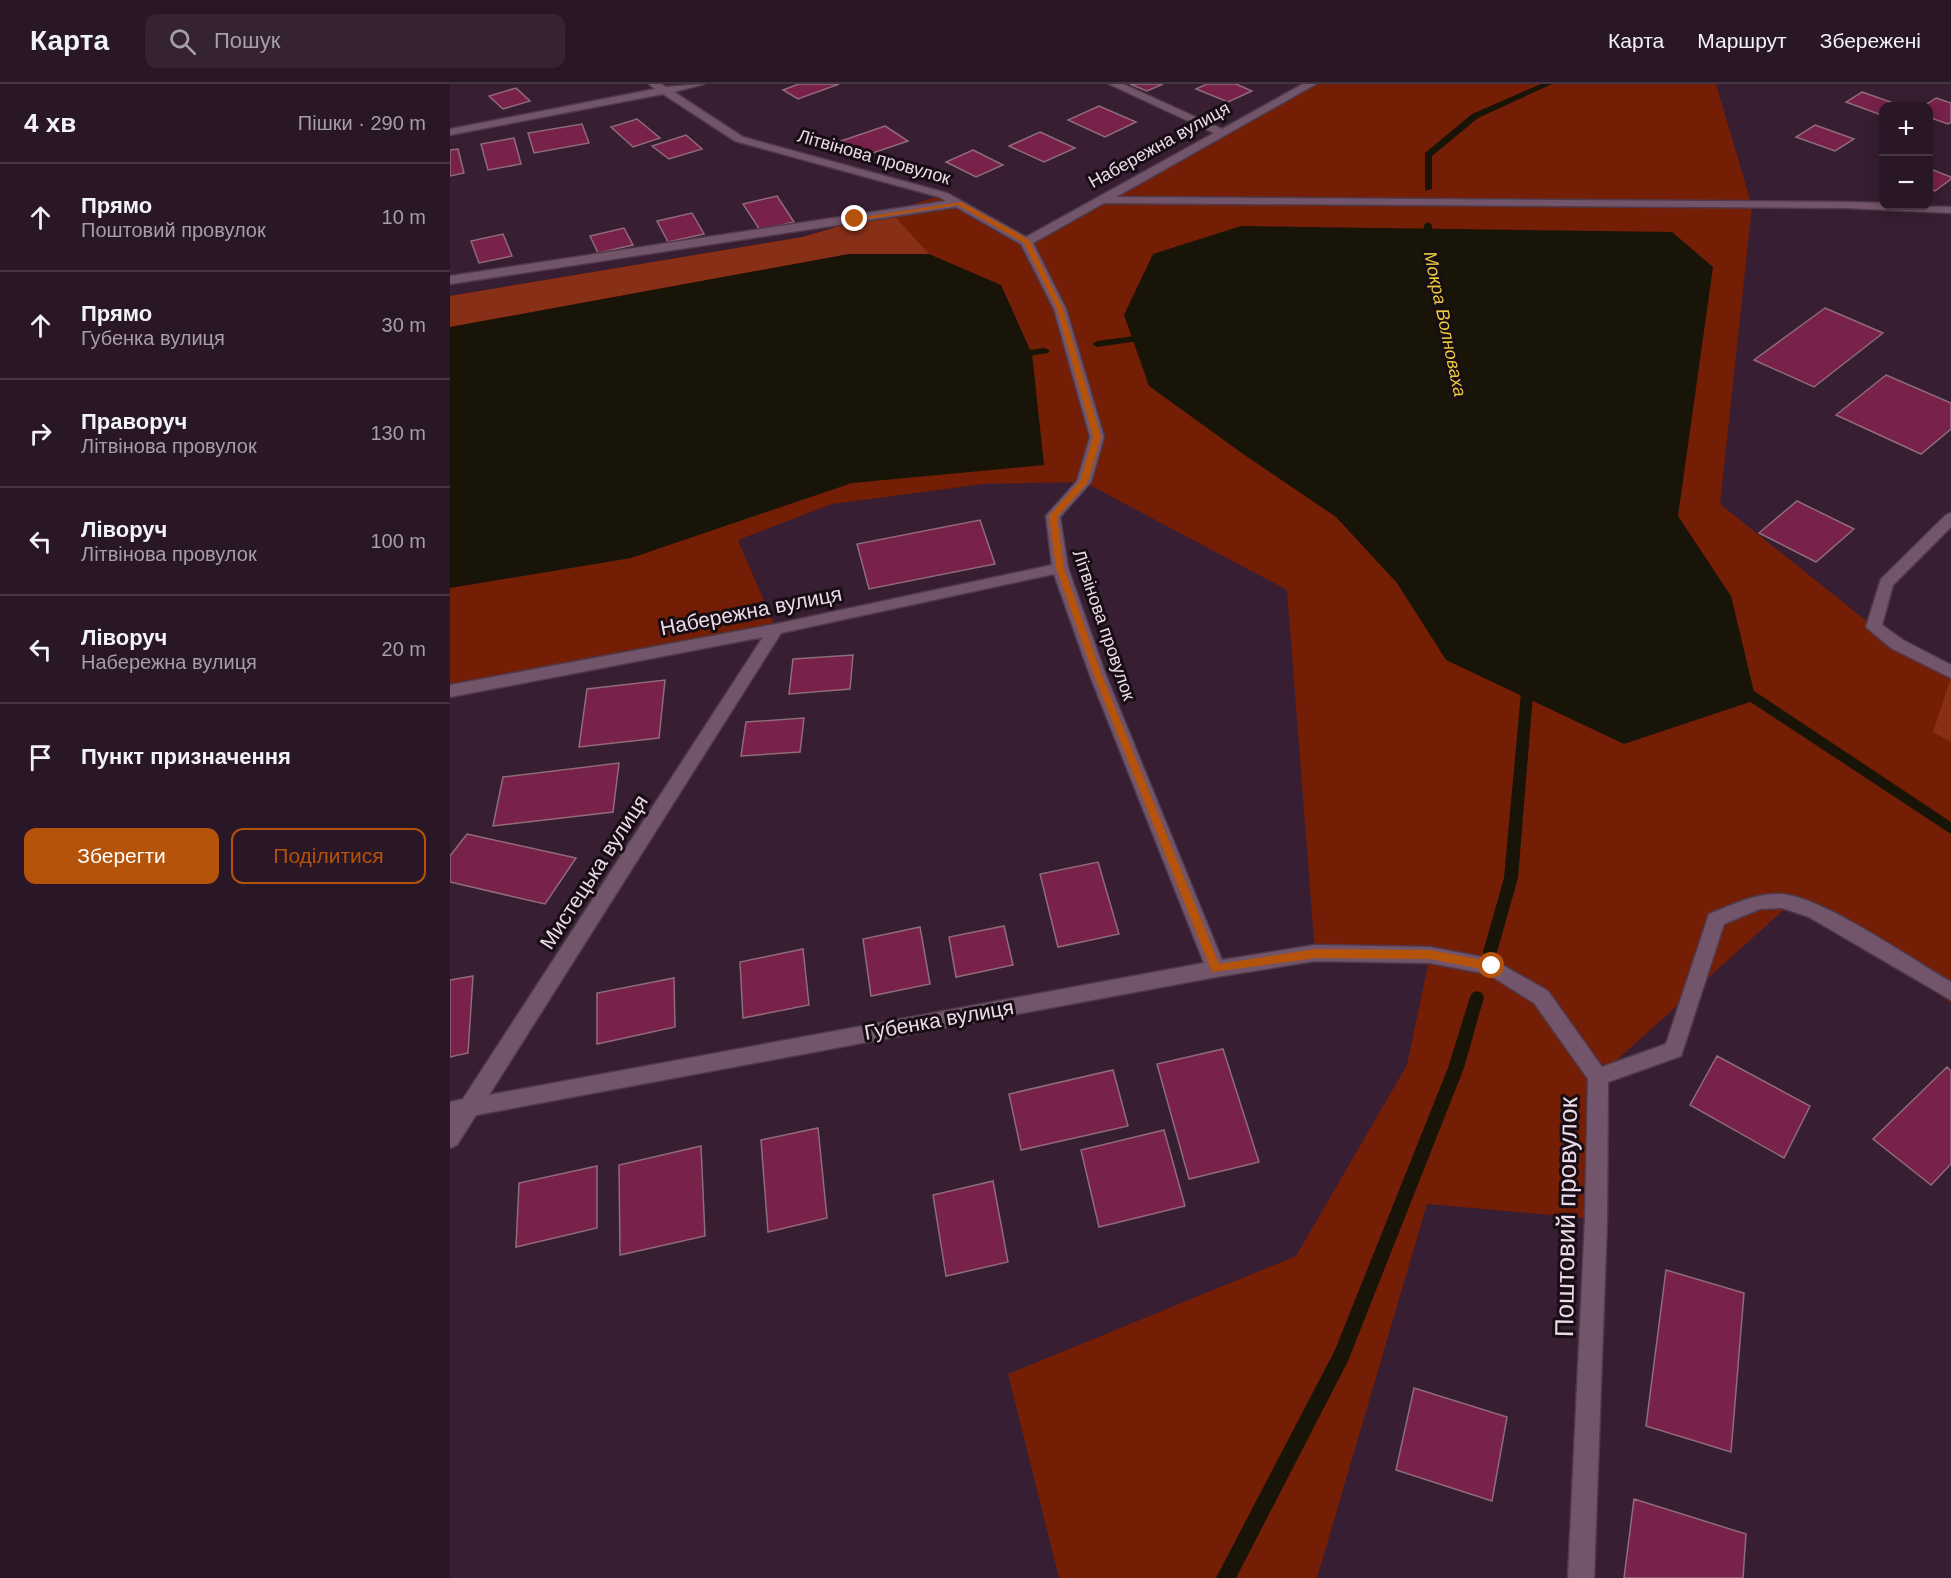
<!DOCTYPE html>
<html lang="uk">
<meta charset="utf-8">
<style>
:root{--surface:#291626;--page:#352332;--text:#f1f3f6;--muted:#a59fa7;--line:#453543;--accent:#b45309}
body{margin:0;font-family:Helvetica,sans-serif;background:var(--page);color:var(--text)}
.controls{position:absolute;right:18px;top:18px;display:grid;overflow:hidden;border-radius:12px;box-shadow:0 3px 15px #0003}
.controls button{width:54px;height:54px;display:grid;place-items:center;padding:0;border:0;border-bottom:2px solid var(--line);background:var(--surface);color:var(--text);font:30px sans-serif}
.stop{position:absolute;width:18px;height:18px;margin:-14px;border:4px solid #b45309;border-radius:50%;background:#fff}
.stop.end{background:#b45309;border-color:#fff;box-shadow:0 2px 6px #0008}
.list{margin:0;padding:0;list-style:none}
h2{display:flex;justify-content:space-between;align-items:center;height:78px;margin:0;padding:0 24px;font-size:26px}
h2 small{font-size:20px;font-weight:400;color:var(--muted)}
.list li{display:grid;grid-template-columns:39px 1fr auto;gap:18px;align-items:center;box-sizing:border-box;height:108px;padding:0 24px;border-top:2px solid var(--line)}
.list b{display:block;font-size:22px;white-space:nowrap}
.list p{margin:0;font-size:20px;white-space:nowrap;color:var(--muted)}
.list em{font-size:20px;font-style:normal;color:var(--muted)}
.actions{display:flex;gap:12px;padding:18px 24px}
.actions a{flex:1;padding:14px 0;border:2px solid var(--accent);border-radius:12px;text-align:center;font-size:21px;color:var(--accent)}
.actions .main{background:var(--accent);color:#fff}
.icon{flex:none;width:33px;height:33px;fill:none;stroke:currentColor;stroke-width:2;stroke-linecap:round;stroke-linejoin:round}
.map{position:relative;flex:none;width:1501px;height:1494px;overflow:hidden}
header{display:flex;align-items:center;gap:36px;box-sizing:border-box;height:84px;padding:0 30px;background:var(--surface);border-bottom:2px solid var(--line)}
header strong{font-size:28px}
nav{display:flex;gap:33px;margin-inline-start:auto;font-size:21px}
.search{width:420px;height:54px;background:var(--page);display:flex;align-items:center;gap:15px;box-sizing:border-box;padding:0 21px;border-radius:12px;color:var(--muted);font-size:22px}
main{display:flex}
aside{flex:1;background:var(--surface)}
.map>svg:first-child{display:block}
</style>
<header>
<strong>Карта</strong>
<div class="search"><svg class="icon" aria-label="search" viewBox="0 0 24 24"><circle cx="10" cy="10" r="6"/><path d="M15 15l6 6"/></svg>Пошук</div>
<nav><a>Карта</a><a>Маршрут</a><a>Збережені</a></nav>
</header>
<main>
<aside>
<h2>4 хв<small>Пішки · 290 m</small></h2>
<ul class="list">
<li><svg class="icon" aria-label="ahead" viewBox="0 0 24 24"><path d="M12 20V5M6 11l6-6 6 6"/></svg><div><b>Прямо</b><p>Поштовий провулок</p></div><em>10 m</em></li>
<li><svg class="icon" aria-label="ahead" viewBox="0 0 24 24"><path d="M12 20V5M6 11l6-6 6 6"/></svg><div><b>Прямо</b><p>Губенка вулиця</p></div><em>30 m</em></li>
<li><svg class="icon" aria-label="right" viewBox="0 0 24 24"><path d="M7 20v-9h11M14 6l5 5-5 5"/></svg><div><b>Праворуч</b><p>Літвінова провулок</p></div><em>130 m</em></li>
<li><svg class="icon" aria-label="left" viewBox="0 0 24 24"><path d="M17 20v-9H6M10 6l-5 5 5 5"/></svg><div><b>Ліворуч</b><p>Літвінова провулок</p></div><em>100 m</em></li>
<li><svg class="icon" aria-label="left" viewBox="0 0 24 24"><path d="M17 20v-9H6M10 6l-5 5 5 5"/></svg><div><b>Ліворуч</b><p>Набережна вулиця</p></div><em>20 m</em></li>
<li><svg class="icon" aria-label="arrive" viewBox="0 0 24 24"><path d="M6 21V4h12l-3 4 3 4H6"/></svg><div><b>Пункт призначення</b></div></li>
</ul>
<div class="actions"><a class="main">Зберегти</a><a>Поділитися</a></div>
</aside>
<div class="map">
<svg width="1501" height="1494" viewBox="0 0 1501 1494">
<rect width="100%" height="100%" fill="#371e32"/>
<path fill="#741e06" d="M861,0h405l36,122 -32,298 154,123 77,41v335l-153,-106 -200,180 -2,142 -169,-15 -110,374h-258l-51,-204 288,-118 111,-191 23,-110 -115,-2 -28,-363 -203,-108 -101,2 -151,20 -94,36 38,89 -326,62v-395l353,-59 140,-42 83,46z"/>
<path fill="#882f18" d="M440,127l39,43h-80l-399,73v-31l353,-59z
M1501,594v64l-18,-10z"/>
<path fill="#181407" d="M791,142l431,6 41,35 -35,249 53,80 25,104 -132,44 -178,-84 -49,-77 -61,-66 -90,-61 -97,-70 -25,-71 29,-61z
M399,170h80l72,31 31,69 12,111 -192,18 -221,75 -181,30v-261z"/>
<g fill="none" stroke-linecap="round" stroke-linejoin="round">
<path fill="#181407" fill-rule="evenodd" d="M1091,0h11l-74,34 -46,38v33l-7,2v-38l47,-39z
M978,138l4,3 1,22 -5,3 -5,-3 1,-22z
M699,250l3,1v4l-55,8 -5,-3 5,-3z
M595,264l5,3 -2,2 -33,5 -5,-3 5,-3z
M1078,594l6,4 -16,196 -21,74 -2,4 -5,2 -5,-2 -2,-4 21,-74 18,-196z
M1292,599l209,139v12l-199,-131 -16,-16z
M1027,907l5,2 2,4 -20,71 -116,293 -112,217h-20l119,-228 113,-282 22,-71 2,-4z"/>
</g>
<path fill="#78214b" stroke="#906b78" stroke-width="1.5" d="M349,0h40l-41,15 -15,-9z
M680,0h33l-16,7z
M757,0h29l16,7 -24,11 -32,-13z
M66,4l14,13 -27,8 -14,-13z
M1412,8l40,14h-18v10l-38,-14z
M1486,14l15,5v19l-3,2 -20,-7v-11h-4z
M649,22l37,16 -31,15 -37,-17z
M187,35l23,19 -27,9 -22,-20z
M132,40l7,19 -55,10 -6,-20z
M1365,41l39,14 -19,12 -39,-14z
M435,42l23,15 -44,15 -23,-15z
M590,48l35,16 -31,14 -35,-16z
M236,51l16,14 -33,10 -17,-13z
M64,54l7,26 -33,6 -7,-26z
M8,65l6,24 -14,3v-26z
M523,66l30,15 -27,12 -30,-15z
M1478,84l23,9v2l-16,12 -7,-3z
M327,112l17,26 -34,8 -17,-26z
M242,129l12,21 -36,8 -11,-21z
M174,144l9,17 -35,8 -8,-17z
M53,150l9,22 -33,7 -8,-22z
M1375,224l58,25 -69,54 -60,-27z
M1436,291l65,28v26l-30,25 -85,-39z
M1347,417l57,28 -38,33 -57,-29z
M530,436l15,44 -126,25 -12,-45z
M403,571l-3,34 -61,5 4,-35z
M215,596l-6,58 -80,9 8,-58z
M354,634l-4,34 -59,4 5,-34z
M169,679l-6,49 -120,14 10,-49z
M17,750l109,24 -31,46 -95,-22v-26z
M648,778l21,72 -61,13 -18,-73z
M554,842l9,39 -57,12 -7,-40z
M470,843l10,57 -59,12 -8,-57z
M353,865l6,56 -66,13 -3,-56z
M23,892l-5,77 -18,4v-77z
M224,894l1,49 -78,17v-51z
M773,965l36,113 -70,17 -32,-115z
M1267,972l93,50 -26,52 -94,-53z
M1497,983l4,4v93l-20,21 -58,-46z
M663,986l15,56 -107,24 -12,-56z
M368,1044l9,90 -59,14 -7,-92z
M714,1046l21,76 -86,21 -18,-77z
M251,1062l4,90 -85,19 -1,-90z
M147,1082v62l-81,19 3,-64z
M543,1097l15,81 -62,14 -13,-81z
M1216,1186l78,23 -13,159 -85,-26z
M964,1304l93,29 -15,84 -96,-31z
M1184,1415l112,35 -3,44h-119z"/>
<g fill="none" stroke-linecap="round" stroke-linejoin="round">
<defs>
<path id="minor" d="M199,0h12l5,3 38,-3 -30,8 69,45 204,56 79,44 188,-104 -105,-49h14l99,45 81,-45h13l-200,113 731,5 37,1v3l67,1v6l-104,-5 -743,-5 -71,40 33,66 38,128 -13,45 -31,35 8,51 37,105 117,287 93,-15 115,2 62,12 56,32 54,76 64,-23 43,-130c23,-9 46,-21 71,-20 40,1 133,66 171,88v18l-142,-83 -27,-9 -22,1 -36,15 -43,132 -73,26 -1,137 -13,359h-26l17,-359 3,-140 -54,-76 -46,-29 -58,-11 -115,-2 -99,16 -740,138 -19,30 -7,3v-46l13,-3 300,-462 -313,60v-12l326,-61 276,-59 -6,-49 31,-35 13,-44 -36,-128 -33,-65 -65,-37 -506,77v-8l496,-75 -7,-4 -204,-56 -72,-47 -213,41v-6l205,-40zM604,490l35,99 115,290 -715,132 292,-462z
M1501,429v14l-58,58 -11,40 21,15 48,25v13l-60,-30 -25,-21 15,-48 65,-64z"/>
</defs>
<use href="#minor" stroke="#4f3a4a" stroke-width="3"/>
<use href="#minor" fill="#72556b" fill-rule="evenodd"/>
</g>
<path fill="#b45309" d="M511,118l68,38 34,69 38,128 -13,45 -31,35 7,51 37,105 118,291 97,-15 114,1 62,12 4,1v7l-4,1 -62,-12 -114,-1 -104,14 -119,-299 -37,-105 -7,-52 31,-35 13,-44 -36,-128 -33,-66 -66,-38 -103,16 -3,-2z"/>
<g text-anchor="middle" stroke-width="6" stroke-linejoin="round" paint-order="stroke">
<g font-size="18" fill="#ebdae6" stroke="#180d15">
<text transform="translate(709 61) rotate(-29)" y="6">Набережна вулиця</text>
<text transform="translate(424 73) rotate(16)" y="6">Літвінова провулок</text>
<text transform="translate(654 541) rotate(71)" y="6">Літвінова провулок</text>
</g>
<g font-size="18" font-style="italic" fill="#eccb3b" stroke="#180d15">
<text transform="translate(995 240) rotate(78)" y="6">Мокра Волноваха</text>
</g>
<g font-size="21" fill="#ebdae6" stroke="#180d15">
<text transform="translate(301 527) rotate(-11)" y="7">Набережна вулиця</text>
<text transform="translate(144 788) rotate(-57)" y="7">Мистецька вулиця</text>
<text transform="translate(489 936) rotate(-10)" y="7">Губенка вулиця</text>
</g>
<g font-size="26" fill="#ebdae6" stroke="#180d15">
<text transform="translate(1116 1133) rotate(-89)" y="9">Поштовий провулок</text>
</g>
</g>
</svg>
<div class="controls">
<button>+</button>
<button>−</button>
</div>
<div class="stop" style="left:1042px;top:882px"></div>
<div class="stop end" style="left:405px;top:135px"></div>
</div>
</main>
